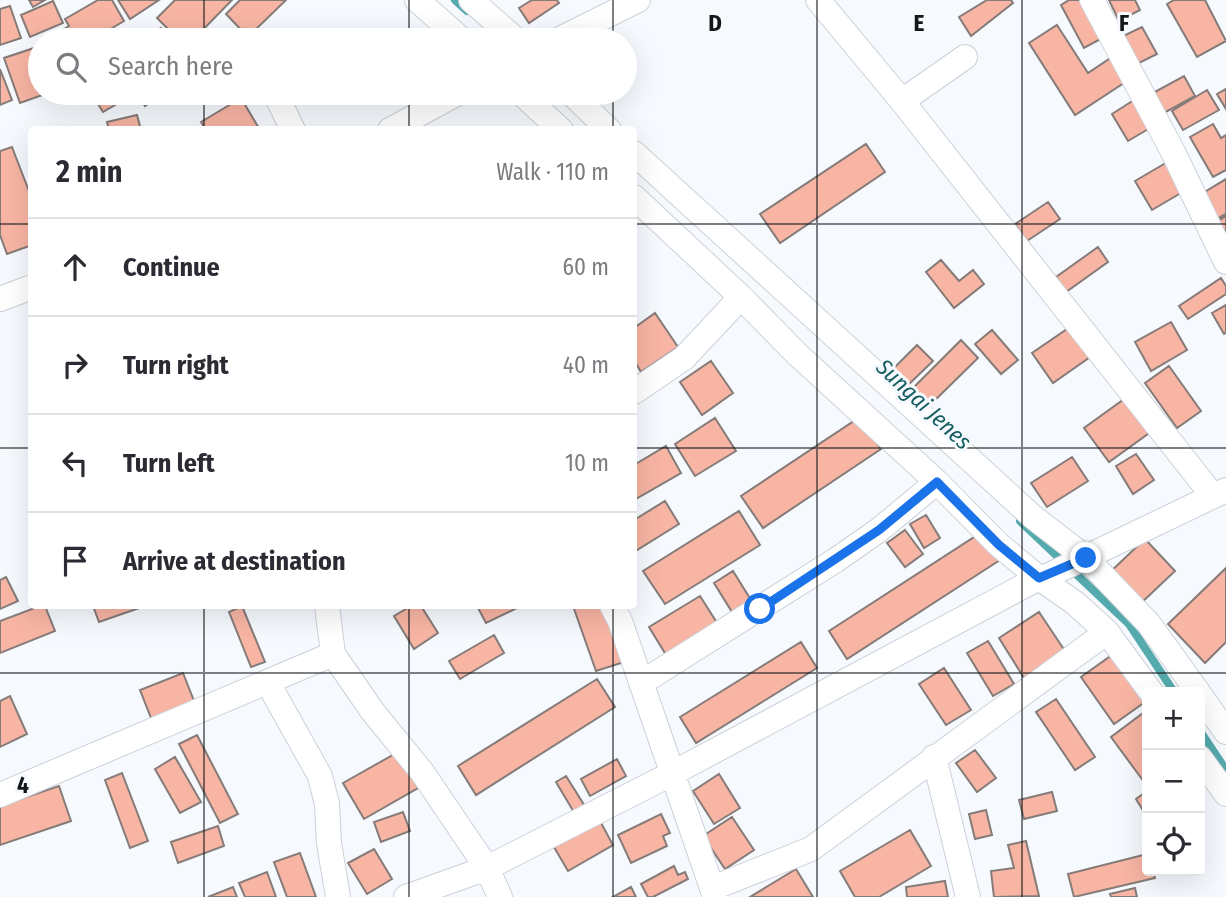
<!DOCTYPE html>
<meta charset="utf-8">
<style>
:root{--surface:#fff;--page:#f2f2f3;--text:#2b2b33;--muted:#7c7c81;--line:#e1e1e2}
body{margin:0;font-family:"Fira Sans Condensed",sans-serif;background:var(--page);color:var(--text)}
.controls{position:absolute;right:21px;bottom:21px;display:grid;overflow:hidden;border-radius:7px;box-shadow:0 7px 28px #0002}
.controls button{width:63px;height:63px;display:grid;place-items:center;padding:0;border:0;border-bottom:2px solid var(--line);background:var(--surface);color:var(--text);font:35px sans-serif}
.stop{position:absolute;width:21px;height:21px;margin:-16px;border:5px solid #1a73e8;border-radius:50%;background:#fff}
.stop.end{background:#1a73e8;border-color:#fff;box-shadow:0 2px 7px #0008}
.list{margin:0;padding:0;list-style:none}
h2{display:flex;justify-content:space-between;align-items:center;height:91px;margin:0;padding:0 28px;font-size:30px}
h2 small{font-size:23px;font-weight:400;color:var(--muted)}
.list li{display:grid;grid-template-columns:46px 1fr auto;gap:21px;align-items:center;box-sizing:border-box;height:98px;padding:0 28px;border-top:2px solid var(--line)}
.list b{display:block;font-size:26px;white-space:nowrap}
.list em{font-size:23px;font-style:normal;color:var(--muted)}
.icon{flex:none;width:38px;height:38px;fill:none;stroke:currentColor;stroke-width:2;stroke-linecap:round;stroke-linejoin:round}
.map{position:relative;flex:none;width:1226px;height:897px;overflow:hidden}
.search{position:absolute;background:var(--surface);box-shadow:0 7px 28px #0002;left:28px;top:28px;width:609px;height:77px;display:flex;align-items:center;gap:18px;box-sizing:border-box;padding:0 24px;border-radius:38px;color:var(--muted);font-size:26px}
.panel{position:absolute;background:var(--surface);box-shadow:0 7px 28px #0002;left:28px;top:126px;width:609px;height:483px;border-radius:7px}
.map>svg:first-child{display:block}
</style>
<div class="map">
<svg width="1226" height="897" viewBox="0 0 1226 897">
<rect width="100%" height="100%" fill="#f6fafe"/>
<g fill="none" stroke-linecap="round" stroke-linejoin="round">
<path stroke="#55aaad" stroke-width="8" d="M455,0l12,11
M1020,521l109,103 45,68
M1200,731l26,39"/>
</g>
<path fill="#f8b5a4" stroke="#857b79" stroke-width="2" d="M29,0h16l-12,7z
M98,0h14l12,21 -32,19h-28l-5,-8 10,-6 -4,-7z
M118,0h41l-29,19z
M175,0h57l-39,40h-14l-22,-22z
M240,0h46l-38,37 -22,-23z
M532,0h25l2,3 -30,20 -10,-15z
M987,0h24l2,3 -42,33 -12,-19z
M1069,0h18l19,36 -22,12 -23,-43z
M1109,0h26l5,10 -21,11z
M1174,0h31l21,41 -29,16 -30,-53z
M53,1l10,22 -33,14 -9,-22z
M10,6l11,32 -21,7v-36z
M1057,25l31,48 24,-16 15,24 -52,34 -46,-72z
M1142,27l15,27 -22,11 -14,-28z
M161,28l8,12h-26z
M40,46v47h8l-28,10 -16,-45z
M0,69l12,31 -12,5z
M1184,76l11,20 -31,17 -11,-20z
M1226,89v20l-9,-15z
M1207,90l12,20 -36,20 -11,-19z
M91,93h40l1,2 -29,17z
M136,93h28l-19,13z
M207,93h25l-18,11z
M241,98l19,32h-54l-5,-8z
M1137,98l18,27 -27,16 -16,-27z
M137,115l4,15h-32l-2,-8z
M1213,124l8,14 5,-3v35l-13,7 -23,-40z
M866,144l19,28 -105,71 -20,-29z
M12,147l20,52v46l-25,9 -7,-19v-84z
M1169,161l17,29 -34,20 -17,-29z
M1226,179v35l-13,7 -15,-25z
M1048,202l12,17 -33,22 -12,-17z
M1226,216v28l-13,-20z
M1098,247l10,15 -42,30 -10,-15z
M941,260l18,21 14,-11 11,14 -30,24 -28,-36z
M1221,278l5,8v8l-38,25 -9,-13z
M1226,305v28l-2,1 -12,-21z
M655,313l23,34 -37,25 -7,-12v-32z
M1171,322l16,28 -36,21 -16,-29z
M1073,325l20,30 -40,28 -21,-30z
M992,330l26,30 -17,14 -26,-30z
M961,340l17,18 -49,48 -17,-17z
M917,345l16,16 -26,25 -15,-16z
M711,361l22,32 -31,22 -22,-33z
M1169,366l32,45 -24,17 -32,-45z
M1127,397l25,34 -43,31 -25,-34z
M860,417l21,32 -118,79 -22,-32z
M715,418l21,33 -41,25 -20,-32z
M666,446l15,27 -47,27v-35z
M1136,454l18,26 -21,14 -17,-28z
M1072,457l16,24 -41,26 -16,-24z
M665,501l14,23 -45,28v-32z
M739,511l21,34 -95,59 -22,-33z
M926,515l14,23 -16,10 -14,-24z
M905,530l18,24 -18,13 -18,-24z
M982,532l18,28 -153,99 -18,-28z
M1145,539l30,32 -36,34 -30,-32z
M1226,568v74l-21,21 -37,-39z
M733,571l18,29 -19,12 -18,-29z
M6,577l12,24 -18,8v-29z
M700,596l19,30 -51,32 -19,-31z
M40,606h5l10,25 -55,22v-32z
M93,606h52l-46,16z
M242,606l23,56 -14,5 -22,-55z
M411,606h10l17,27 -24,16 -20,-33z
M477,606h44l-35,17z
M573,606h32l19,56 -28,9z
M1039,612l26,39 -41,27 -25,-40z
M494,635l10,18 -44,26 -11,-18z
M988,641l26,43 -21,12 -26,-43z
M801,642l16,26 -121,75 -16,-26z
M1112,655l33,47 -31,22 -33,-47z
M944,668l27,42 -25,15 -27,-41z
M183,673l13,33 -43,17 -13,-33z
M597,679l18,28 -139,88 -18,-29z
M10,696l17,38 -27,13v-46z
M1056,699l39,58 -20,13 -39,-58z
M1147,710v76l-36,-49z
M197,735l41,79 -18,9 -41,-79z
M975,750l21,28 -19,14 -21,-29z
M398,752l20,36 -54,31 -21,-36z
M175,757l26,45 -21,11 -25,-44z
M617,759l9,17 -36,20 -9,-17z
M122,773l26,68 -18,7 -25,-68z
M719,774l21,34 -26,16 -21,-33z
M566,776l20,32 -11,6 -19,-32z
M59,786l12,35 -71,24v-39z
M1147,791v26l-11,-18z
M1052,792l5,19 -33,8 -5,-19z
M986,810l6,25 -17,4 -6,-25z
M403,812l7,19 -29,11 -7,-20z
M661,814l9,19 -7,3 4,10 -36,17 -13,-28z
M732,817l22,33 -29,19 -22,-33z
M600,821l13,24 -45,26 -14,-24z
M218,826l6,20 -46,17 -7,-21z
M910,830l21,36 -52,31h-24l-15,-26z
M1026,841l13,55 -45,1 -3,-26 23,-3 -6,-23z
M374,849l18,30 -25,15 -19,-31z
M300,853l16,44h-29l-13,-35z
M1147,854v17h6l2,7 -81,19 -6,-23z
M674,866l4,9 7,-3 3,7 -35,18h-5l-7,-13z
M796,869l17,28h-63z
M267,872l9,25h-31l-6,-14z
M945,881l3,16h-41l-1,-10z
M233,887l4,10h-29z
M631,887l5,10h-23z
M1135,888l2,9h-26l-1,-3z"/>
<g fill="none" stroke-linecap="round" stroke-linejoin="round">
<defs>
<path id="street" d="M417,0l45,40
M471,0l45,40
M818,0l84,101 311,395
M1092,0l81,152 53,110
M558,40l80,-40
M275,93l18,37
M521,93l40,37
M571,93l38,37
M902,101l63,-44
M390,130l68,-37
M634,153l399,364 53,41 63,66 49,68
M634,197l107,100 57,58 139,127 62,63 40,33 36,25 32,29 44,60
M0,299l32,-12
M634,392l50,-34 57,-61
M327,606l6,48 40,58 49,60 65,96 13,29
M612,606l8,15 95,276
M268,683l52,93 7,28 2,39 9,54
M641,683l195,-123 43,-30 58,-48
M1200,695l26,37
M934,757l34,140
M1200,758l26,36
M0,795l333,-141
M713,888l98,-39 296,-217
M406,897l81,-29 186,-95 366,-195 6,-1 181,-87"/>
</defs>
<use href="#street" stroke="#cbd1d8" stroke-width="26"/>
<use href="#street" stroke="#fff" stroke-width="24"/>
</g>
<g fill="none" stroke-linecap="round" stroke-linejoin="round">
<path stroke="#1a73e8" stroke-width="9" d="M760,609l119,-79 58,-48 62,63 40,33 47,-20"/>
</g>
<path fill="none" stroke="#141619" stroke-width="2" stroke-opacity="0.55" d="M204,0v40M409,0v40M613,0v40M817,0v897M1022,0v897M204,93v37M409,93v37M613,93v37M0,224h32M634,224h592M0,448h32M634,448h592M204,606v291M409,606v291M613,606v291M0,673h1226"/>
<g text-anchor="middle" stroke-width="6" stroke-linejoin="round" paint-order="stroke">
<g font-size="23" font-style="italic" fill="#155d60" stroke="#f6fafe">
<text transform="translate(924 404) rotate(43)" y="8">Sungai Jenes</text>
</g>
</g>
<g font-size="23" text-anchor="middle" font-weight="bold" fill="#141619" stroke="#f6fafe" stroke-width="6" stroke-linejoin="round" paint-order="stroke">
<text x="715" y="31">D</text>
<text x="919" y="31">E</text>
<text x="1124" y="31">F</text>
<text x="23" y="793">4</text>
</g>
</svg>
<div class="controls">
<button>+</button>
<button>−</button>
<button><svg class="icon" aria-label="locate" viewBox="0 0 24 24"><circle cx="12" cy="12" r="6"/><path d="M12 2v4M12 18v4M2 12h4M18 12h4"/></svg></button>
</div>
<div class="stop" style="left:760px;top:609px"></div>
<div class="stop end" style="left:1086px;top:558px"></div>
<div class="search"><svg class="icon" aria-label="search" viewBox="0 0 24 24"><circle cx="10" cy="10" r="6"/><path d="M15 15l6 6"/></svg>Search here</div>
<section class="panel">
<h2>2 min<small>Walk · 110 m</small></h2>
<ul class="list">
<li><svg class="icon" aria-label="ahead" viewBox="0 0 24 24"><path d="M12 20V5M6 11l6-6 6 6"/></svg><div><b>Continue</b></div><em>60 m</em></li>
<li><svg class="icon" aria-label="right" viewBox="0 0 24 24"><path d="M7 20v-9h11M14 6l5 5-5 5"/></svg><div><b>Turn right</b></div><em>40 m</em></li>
<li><svg class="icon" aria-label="left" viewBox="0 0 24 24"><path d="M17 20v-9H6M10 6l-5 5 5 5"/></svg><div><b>Turn left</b></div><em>10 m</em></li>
<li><svg class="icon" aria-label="arrive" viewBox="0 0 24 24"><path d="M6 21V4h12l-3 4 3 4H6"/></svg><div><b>Arrive at destination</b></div></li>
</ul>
</section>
</div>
